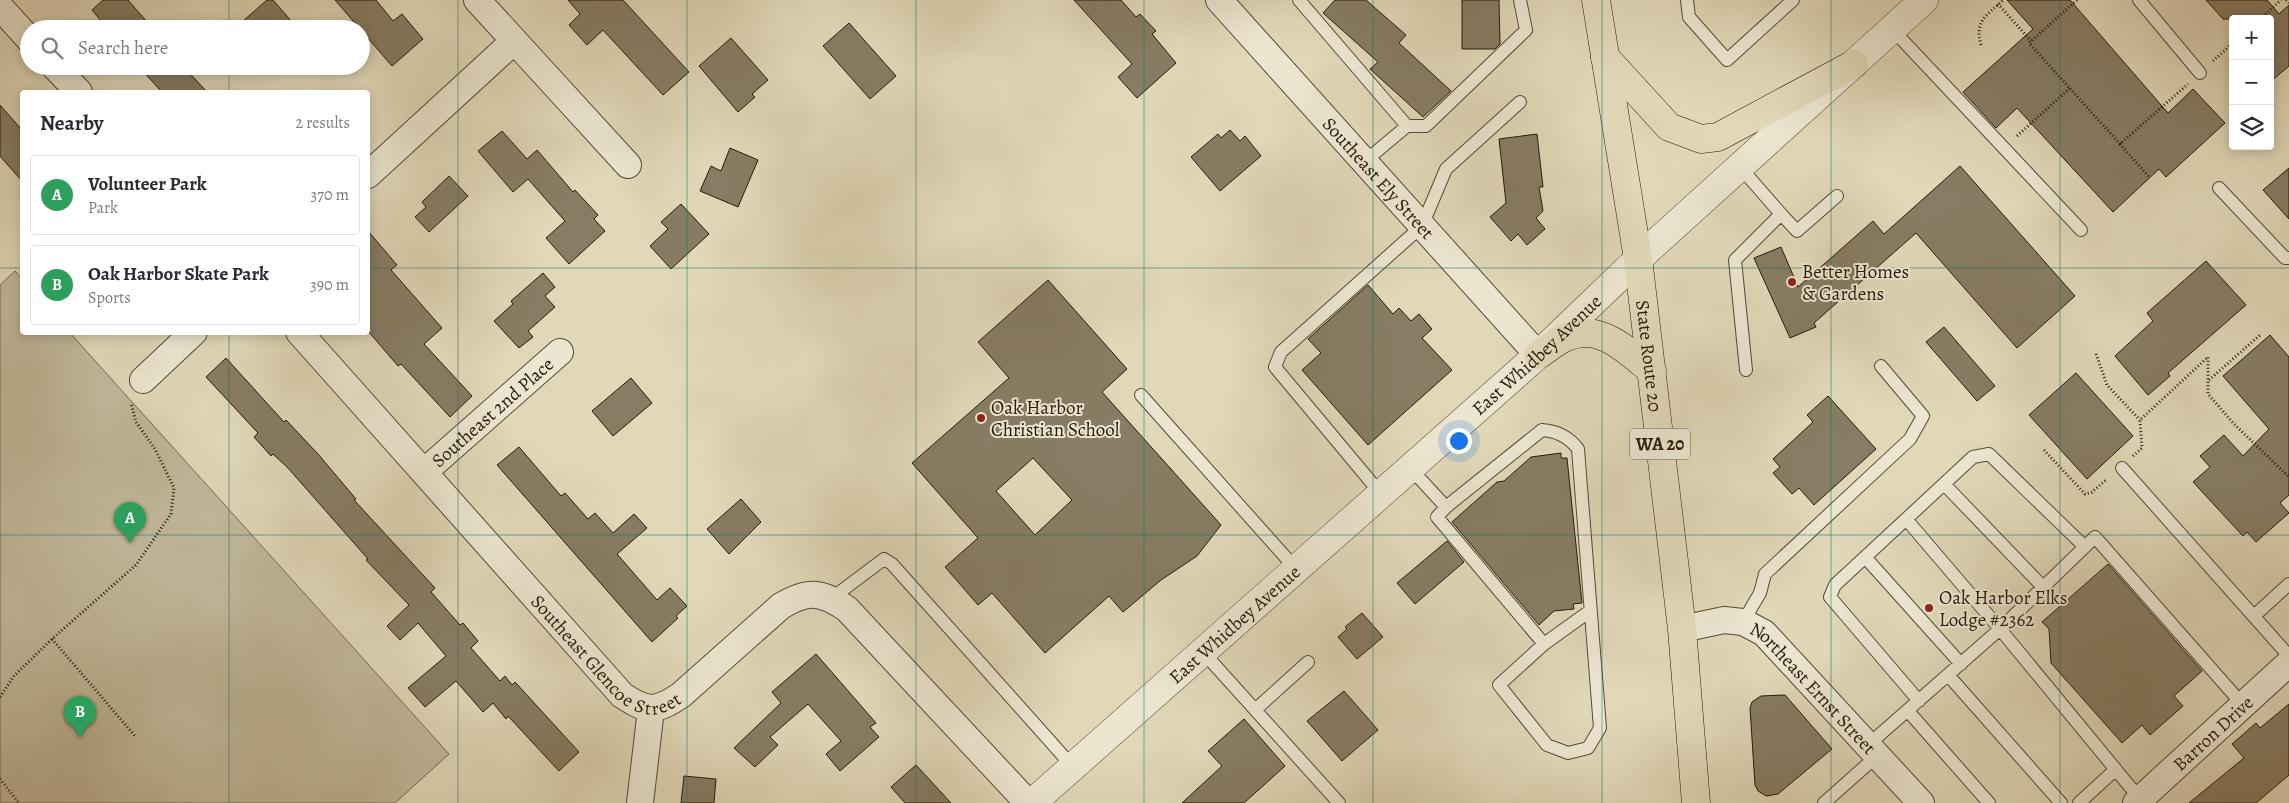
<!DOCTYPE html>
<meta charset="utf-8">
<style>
:root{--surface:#fff;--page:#f2f2f3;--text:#2b2b33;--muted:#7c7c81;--line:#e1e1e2;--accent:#ea580c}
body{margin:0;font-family:Alegreya,serif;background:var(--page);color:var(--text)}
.controls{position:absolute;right:15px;top:15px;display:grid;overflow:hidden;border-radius:5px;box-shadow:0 2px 12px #0003}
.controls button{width:45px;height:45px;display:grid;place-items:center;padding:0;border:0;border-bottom:1px solid var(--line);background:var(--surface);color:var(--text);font:25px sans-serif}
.you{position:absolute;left:1458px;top:440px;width:18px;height:18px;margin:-12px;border:4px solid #fff;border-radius:50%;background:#1a73e8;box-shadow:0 0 0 8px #1a73e833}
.badge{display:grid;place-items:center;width:32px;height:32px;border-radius:50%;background:var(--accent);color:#fff;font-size:16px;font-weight:700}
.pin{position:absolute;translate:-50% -41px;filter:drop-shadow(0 1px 2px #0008)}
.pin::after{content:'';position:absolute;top:26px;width:18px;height:15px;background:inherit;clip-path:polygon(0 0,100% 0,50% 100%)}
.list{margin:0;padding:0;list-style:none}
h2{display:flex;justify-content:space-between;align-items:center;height:65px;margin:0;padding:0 20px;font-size:21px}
h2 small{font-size:16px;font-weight:400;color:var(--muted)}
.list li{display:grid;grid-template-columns:32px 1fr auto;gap:15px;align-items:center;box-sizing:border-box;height:80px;margin:0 10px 10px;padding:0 10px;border:1px solid var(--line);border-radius:5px}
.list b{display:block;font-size:19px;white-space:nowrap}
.list p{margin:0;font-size:16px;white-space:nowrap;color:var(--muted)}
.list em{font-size:16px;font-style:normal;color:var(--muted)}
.icon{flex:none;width:28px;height:28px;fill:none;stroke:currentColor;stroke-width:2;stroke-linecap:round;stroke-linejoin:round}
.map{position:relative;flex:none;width:2289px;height:803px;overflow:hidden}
.search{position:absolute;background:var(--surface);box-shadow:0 2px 12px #0003;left:20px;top:20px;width:350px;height:55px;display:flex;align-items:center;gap:12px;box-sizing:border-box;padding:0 18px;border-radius:28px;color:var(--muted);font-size:19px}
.panel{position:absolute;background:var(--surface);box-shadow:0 2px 12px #0003;left:20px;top:90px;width:350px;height:245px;border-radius:5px}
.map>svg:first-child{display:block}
</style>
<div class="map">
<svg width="2289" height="803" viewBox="0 0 2289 803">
<rect width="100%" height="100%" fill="#e1d8b8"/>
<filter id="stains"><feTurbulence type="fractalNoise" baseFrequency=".004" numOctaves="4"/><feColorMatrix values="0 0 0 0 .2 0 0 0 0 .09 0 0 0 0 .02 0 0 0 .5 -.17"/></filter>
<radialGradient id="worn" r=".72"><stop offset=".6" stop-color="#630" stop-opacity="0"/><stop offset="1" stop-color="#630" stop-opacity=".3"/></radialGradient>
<path fill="#c1b89a" stroke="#746852" d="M15,271l7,8v53l48,1 379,421 -54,49h-395v-518z"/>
<path fill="#877c64" stroke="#26190a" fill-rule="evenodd" d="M103,0h25l25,29h-45l-16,-19z
M267,0h6l25,29h-64z
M335,0h41l17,21 9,-7 21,25 -31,27z
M568,0h55l66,72 -26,23 -60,-65 -16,15 -18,-20 11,-11z
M1074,0h47l15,17 4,-3 16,17 -4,3 24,29 -39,35 -19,-21 14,-13z
M1335,0h31l40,35 -7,8 52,48 -28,26 -53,-48 8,-7 -55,-49z
M1462,0h37l1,44 -5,5h-33z
M2007,0h63l98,113 25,-24 32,34 -59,54 -7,-8 -46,43 -96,-104 -21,20 -33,-36 70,-63z
M2206,0h61l12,14 10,-9v61l-19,16v-61l3,-2h-50z
M849,23l47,53 -26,23 -47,-53z
M731,38l37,42 -16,14 3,3 -17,15 -39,-46z
M138,66h45l24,26h-45z
M0,105l22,25v51l-22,-25z
M1230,130l10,11 5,-5 16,20 -41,35 -29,-34 27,-23 3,4z
M502,131l25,28 10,-9 36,42 2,-2 23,25 -4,4 11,12 -36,33 -23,-26 19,-17 -37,-42 -15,13 -35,-41z
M1537,134l6,53h-4l4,24 -7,7 9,11 -18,16 -9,-11 -7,7 -21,-24 16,-14 -7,-64z
M730,148l28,12 -20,47 -38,-16 11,-25 10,5z
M1960,166l115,130 -58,52 -101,-115 -102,90 2,4 -26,11 -36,-80 27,-11 17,40 75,-66 11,13z
M2289,168v51l-26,-29z
M449,176l19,20 -39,36 -14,-15 11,-10 -4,-5z
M681,204l28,30 -38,35 -21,-23 18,-17 -7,-7z
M368,231l29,34 -6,5 51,58 -18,16 48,52 -22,21 -49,-53 -3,2 -30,-35z
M2206,261l40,44 -78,68 2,3 -22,19 -33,-39 38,-35 -6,-8z
M543,273l12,14 -10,9 10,11 -27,24 5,6 -14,11 -25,-27 19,-17 -2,-3z
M1048,280l79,89 -25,23 119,133 -24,31 -36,24 -38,32 -14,-16 -64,57 -53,-60 -14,12 -33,-38 33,-29 -66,-75 97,-85 -31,-36zM1033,458l39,42 -37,35 -39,-44z
M1368,285l25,29 6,-6 12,13 8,-7 13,15 -10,9 30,32 -84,75 -66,-75 19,-17 -13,-14z
M1944,327l51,59 -18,15 -51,-59z
M2270,335l19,22v138l-9,8 9,10 -33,29 -9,-10 -4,4 -50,-54 17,-15 -10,-11 24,-21 19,21 26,-27 -46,-53z
M226,358l58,64 2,-2 32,34 38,45 -2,1 81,88 -4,4 29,33 3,-2 15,18 -7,7 29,33 5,-5 7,9 3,-3 64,70 -20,19 -51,-55 -2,3 -13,-16 -10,9 -27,-31 -31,26 -17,-19 38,-32 -28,-33 -18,17 -13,-14 22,-21 -43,-45 2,-1 -80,-91 -15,-14 -2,2 -17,-19 4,-4 -52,-56z
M2076,373l57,63 -46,43 -58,-64z
M631,378l21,25 -39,33 -21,-25z
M1828,396l48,53 -62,56 -15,-17 -7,6 -19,-21 7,-6 -7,-8 40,-37 -6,-7z
M519,447l42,49 4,-3 23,26 7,-6 18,20 21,-19 13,14 -30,26 40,46 13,-12 17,18 -11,10 2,2 -26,24 -155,-177z
M1561,453v5h6l15,145 -9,1 1,5 -20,2 -15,14 -87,-103 45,-40 7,-1 27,-24z
M741,499l20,23 -32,32 -22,-25z
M1447,541l17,21 -49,42 -18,-21z
M2108,564l94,107 -28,25 9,10 -33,29 -8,-10 -20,18 -71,-80 -2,-34 -7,-7z
M1362,613l21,24 -26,22 -19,-22 9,-8 -2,-2z
M816,654l60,69 -6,4 9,10 -39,34 -14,-17 15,-13 -33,-37 -38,33 8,8 -23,22 -21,-19 47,-45 -9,-11z
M1344,691l34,39 -36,31 -35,-40z
M1785,695l47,54 -54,45 -12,2 -8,-5 -3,-6 -5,-77 2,-6 9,-6z
M2289,704v71l-33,28h-67l55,-45 -12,-14 24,-21 4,5z
M1244,719l41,47 -41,37h-62l40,-37 -14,-15z
M916,765l35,38h-46l-14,-16z
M684,776l32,3 -2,24h-33z"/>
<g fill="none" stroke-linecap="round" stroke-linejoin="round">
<defs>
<path id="service" d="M1299,0l108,126
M1687,0l2,17 38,43 66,-60
M2139,0l61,73
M1892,29l189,201
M1364,162l43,-36h19l100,-96 -6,-30
M1740,167l41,47 -46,46 11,110
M2219,188l66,70h4
M1781,214l16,17 40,-35
M1141,395l155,174
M1410,468l36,39 -9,10 107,127
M2122,468l167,188
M1944,484l99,103
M1381,494l-106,-127 6,-15 141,-126 24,-57 74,-67
M1446,507l96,-77c16,1 27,7 36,19l22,279 -12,20 -20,5 -21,-8 -48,-60 45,-41 46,-33
M1906,519l94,110 140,170
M1865,557l96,107
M832,598l52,-39 8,5 181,203
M2254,616l35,-32
M1743,622l17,-29 5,-19 145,-135 13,-23 -42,-50
M1203,652l136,151
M1948,675l113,128
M1919,701l-89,-104 5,-12 138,-128 16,-3 96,93
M1255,710l53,-48
M1908,711l81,92
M1868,745l132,-116 95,-92 148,168
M1824,803l54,-48
M2079,803l36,-33"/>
<g id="minor">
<path d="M477,0l151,165"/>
<path id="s1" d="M1219,0l319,355"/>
<path d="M0,7l29,32"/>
<path d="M54,66l25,26"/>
<path d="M368,175l146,-134"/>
<path id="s2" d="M299,332l323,363c25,17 34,17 59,0l100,-89c27,-16 40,-15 66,3l181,194"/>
<path d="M143,380l51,-48"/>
<path id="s3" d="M424,472l136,-120"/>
<path id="s4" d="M1682,629l42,-9 19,2 21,11 157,170"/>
<path d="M640,803l11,-94"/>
<path id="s5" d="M2136,803l153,-140"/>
</g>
<g id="tertiary">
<path id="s6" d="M1032,803l506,-448 100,-96 286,-259"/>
</g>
<g id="primary">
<path id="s7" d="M1596,0l42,259 44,370 14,174"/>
<path d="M1605,57l64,70 32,12 17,-2 136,-73"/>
<path d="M1538,355c8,-5 16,-12 26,-17 35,-17 62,12 88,33"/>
</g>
</defs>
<use href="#service" stroke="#554936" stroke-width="14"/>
<use href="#minor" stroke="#554936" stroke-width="28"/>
<use href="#tertiary" stroke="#554936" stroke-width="29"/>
<use href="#primary" stroke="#26190a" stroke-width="29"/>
<path stroke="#26190a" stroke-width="3" stroke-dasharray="1 2.5" stroke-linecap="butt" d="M2077,0l-48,43 91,101 68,-60
M2286,0l3,3
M1998,4l33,37
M2260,19l21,-19
M1981,45c-7,-25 6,-29 22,-45
M2213,61l20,-18
M2017,136l53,-48
M2120,144l30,34
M2096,354l11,31 33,35
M2209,380l51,-45
M2044,450l41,44 7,-2 15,-13
M2133,456l9,-8 -2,-28 68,-63v37l26,30 55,53
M52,639l83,97
M0,697l14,-21 38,-37 84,-74 35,-51 3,-26 -19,-39 -19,-27 -5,-19
M0,779l19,24"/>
<use href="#service" stroke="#ece6d1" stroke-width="12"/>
<use href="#minor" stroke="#ece6d1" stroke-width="26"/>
<use href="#tertiary" stroke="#ece6d1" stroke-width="28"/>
<use href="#primary" stroke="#e1d8b8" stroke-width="28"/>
</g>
<path fill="none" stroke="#0f766e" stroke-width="1" stroke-opacity="0.55" d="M229,0v29M458,0v803M687,0v803M916,0v803M1144,0v803M1373,0v803M1602,0v803M1831,0v803M2060,0v803M229,66v26M0,268h22M368,268h1921M229,332v471M0,535h2289"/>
<g fill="#8f2418" stroke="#ece6d1" stroke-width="2">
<circle cx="1792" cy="282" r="5"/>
<circle cx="981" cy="418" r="5"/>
<circle cx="1929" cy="608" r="5"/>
</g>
<g text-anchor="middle" stroke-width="4" stroke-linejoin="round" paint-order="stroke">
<rect fill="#ece6d1" stroke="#615646" stroke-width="1" x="1630" y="428.5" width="60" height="31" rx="4"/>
<g font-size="18" font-weight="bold" fill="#26190a">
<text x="1660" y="450">WA 20</text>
</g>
<g font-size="19" fill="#26190a" stroke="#ece6d1">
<text dy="7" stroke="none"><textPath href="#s1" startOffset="239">Southeast Ely Street</textPath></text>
<text dy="7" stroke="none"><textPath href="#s6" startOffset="675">East Whidbey Avenue</textPath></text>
<text dy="7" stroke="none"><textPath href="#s7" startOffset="360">State Route 20</textPath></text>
<text dy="7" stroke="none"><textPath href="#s3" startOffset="91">Southeast 2nd Place</textPath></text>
<text dy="7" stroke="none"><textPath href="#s6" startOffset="270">East Whidbey Avenue</textPath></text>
<text dy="7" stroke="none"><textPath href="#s2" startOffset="452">Southeast Glencoe Street</textPath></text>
<text dy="7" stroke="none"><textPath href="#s4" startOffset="159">Northeast Ernst Street</textPath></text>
<text dy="7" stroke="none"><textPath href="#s5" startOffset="104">Barron Drive</textPath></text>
</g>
<g font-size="19" fill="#26190a" stroke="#ece6d1" text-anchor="start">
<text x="1802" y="278">Better Homes<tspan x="1802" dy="22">&amp; Gardens</tspan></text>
<text x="991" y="414">Oak Harbor<tspan x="991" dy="22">Christian School</tspan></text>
<text x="1939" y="604">Oak Harbor Elks<tspan x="1939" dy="22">Lodge #2362</tspan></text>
</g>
</g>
<rect width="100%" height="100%" filter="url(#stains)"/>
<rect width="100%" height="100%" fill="url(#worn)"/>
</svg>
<div class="controls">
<button>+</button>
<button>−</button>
<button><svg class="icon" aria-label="layers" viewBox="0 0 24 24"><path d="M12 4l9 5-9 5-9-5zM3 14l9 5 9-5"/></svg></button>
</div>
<div class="you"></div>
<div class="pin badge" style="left:130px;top:543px;background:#2e9e5b">A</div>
<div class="pin badge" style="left:80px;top:737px;background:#2e9e5b">B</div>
<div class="search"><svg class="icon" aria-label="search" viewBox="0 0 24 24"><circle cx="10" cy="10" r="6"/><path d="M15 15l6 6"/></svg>Search here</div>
<section class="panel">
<h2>Nearby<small>2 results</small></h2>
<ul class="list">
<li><span class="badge" style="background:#2e9e5b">A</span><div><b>Volunteer Park</b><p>Park</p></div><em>370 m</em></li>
<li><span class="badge" style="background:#2e9e5b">B</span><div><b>Oak Harbor Skate Park</b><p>Sports</p></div><em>390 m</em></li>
</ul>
</section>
</div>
